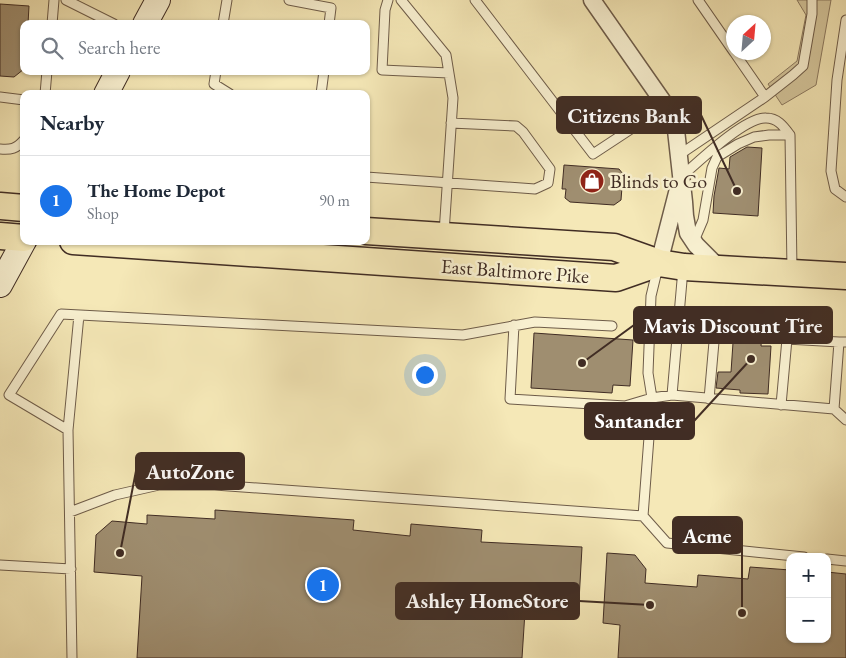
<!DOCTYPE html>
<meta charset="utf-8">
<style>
:root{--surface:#fff;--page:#f2f2f3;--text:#1f2937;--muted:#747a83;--line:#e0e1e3;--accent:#1a73e8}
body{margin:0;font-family:"EB Garamond",serif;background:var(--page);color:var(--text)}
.controls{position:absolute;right:15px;bottom:15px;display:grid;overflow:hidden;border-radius:10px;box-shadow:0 1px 4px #0004}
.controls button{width:45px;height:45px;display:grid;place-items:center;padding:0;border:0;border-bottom:1px solid var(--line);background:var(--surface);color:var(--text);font:25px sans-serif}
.compass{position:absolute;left:726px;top:15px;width:45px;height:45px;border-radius:50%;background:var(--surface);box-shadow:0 1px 4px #0004;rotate:26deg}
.you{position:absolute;left:424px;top:374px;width:18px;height:18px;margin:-12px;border:4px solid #fff;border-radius:50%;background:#1a73e8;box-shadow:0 0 0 8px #1a73e833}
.badge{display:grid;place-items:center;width:32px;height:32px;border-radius:50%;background:var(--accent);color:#fff;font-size:16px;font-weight:700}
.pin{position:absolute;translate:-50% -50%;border:2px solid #fff;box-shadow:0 1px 5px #0006}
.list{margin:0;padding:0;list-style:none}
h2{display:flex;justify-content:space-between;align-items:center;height:65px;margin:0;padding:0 20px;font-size:21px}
h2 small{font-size:16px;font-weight:400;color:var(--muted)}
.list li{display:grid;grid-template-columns:32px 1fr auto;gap:15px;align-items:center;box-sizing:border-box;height:90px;padding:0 20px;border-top:1px solid var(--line)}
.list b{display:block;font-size:19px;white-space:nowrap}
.list p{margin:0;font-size:16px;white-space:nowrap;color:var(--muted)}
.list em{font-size:16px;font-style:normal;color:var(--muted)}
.icon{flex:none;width:28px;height:28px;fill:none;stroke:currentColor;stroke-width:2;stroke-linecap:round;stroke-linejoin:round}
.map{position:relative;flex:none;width:846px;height:658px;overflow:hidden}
.search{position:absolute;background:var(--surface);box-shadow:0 1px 4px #0004;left:20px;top:20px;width:350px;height:55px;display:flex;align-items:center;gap:12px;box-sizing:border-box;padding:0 18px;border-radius:10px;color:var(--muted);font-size:19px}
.panel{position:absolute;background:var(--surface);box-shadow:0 1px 4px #0004;left:20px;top:90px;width:350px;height:155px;border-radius:10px}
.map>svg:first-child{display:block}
</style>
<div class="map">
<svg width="846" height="658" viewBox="0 0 846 658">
<rect width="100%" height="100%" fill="#f5e8b7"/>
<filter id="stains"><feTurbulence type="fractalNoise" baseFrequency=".004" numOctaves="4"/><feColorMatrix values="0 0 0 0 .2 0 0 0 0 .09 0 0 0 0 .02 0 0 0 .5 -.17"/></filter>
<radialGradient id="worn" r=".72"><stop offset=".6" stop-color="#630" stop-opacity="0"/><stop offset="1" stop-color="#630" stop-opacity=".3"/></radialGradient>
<path fill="#d6c89e" stroke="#8c7a61" d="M797,0h34l-15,85 -34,20 -14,-21 29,-23 9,-46z"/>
<path fill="#9f8e70" stroke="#412d24" d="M0,4l29,2 -1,18h-4v45l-10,8 -14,-1z
M747,147l15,1 -4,68 -45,-3 1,-17 5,-28 10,1 1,-12z
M564,165l55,4 4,5 -2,26 -7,5 -44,-3 -5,-4 1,-9h-4z
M734,328l28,2 -1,16h10l-3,48 -28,-1v-3l-24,-2 2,-16h13z
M534,333l99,7 -3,46 -17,-1 -1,8 -81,-5z
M215,510l139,10 -1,10 57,6 1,-12 71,6 -1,12 101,5 -3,54 -53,-5 -4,62h-385l5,-82 -48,-4 2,-37 16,-14 35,3v-9l68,4z
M607,553l28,2 11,14 -1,14 52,4 1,-12 50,4 2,-12 40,3v69h37v-67l19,2v84h-228l2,-33 -17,-2z"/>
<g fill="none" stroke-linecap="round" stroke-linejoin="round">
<defs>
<path id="lane" d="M66,0l48,24
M289,0l42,8 -2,16
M388,0l-3,10 -3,60 67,3
M401,0l45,55 7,43 -9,135
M475,0l118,154 73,-48
M698,0l36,52
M846,20l-9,60 -6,91 4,18 11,8
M52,24l2,-24
M223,24l4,-24
M734,52l31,45
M216,71l-2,13 16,10
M45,94l2,-23
M321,94l3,-23
M0,97l24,3
M0,149c11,1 16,0 24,-9
M679,155l86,-58 28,-22 10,-9 9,-52v-14
M366,177l169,12 13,-6 2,-14 -27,-37 -7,-6 -65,-3
M681,177c17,-15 64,-60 85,-59 12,0 18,9 24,17l2,135
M694,241l9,-21 9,-52 5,-11 21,-13 16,-7 15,-2h21
M514,325l-4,74 115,7 27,-8 20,-3 162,14 5,-67h7
M787,339l52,3
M672,395l11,-126
M709,399l7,-80 34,-6 26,3 11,23 -6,66
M834,409l12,11
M68,430l11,-115
M70,512l45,-17 44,-10h56l428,31 9,-118 -4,-25 3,-77 7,-29
M643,516l24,27 137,14
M827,559l19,2
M0,565l71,4
M72,658l-4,-228 -59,-35 52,-81 402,21 72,-13 77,4"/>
<path id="street" d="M592,0l74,106 10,24 8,72 1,14 3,17 8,12 24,24
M659,263l19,-74"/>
<path id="secondary" d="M145,24l13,-24
M106,94l12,-23
M0,285l24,-44"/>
<path id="primary" d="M0,206l24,2
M366,231l248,16 45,16 25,4 162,9
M0,236l24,2
M73,241l543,37 43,-15"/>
</defs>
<use href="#lane" stroke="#6e5c49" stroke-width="11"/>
<use href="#street" stroke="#6e5c49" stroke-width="19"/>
<use href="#secondary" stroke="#412d24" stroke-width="26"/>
<use href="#primary" stroke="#412d24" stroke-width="29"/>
<use href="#lane" stroke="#f8f0d0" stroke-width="9"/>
<use href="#street" stroke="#f8f0d0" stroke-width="16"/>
<use href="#secondary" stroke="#f8f0d0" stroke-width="24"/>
<use href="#primary" stroke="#f5e8b7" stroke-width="26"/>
</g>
<defs>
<symbol id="shop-disc" viewBox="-11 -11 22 22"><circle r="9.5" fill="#8f2418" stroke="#f8f0d0"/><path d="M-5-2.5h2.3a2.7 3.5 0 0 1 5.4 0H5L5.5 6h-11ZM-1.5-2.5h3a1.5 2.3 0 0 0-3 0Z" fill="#fff"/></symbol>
</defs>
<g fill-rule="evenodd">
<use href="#shop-disc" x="578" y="167" width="28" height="28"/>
</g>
<g text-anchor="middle" stroke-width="5" stroke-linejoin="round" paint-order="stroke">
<g font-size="20" fill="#412d24" stroke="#f8f0d0" text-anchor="start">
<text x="610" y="188">Blinds to Go</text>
</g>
<g font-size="20" fill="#412d24" stroke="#f8f0d0">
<text transform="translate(515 271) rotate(4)" y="7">East Baltimore Pike</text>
</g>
</g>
<path fill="none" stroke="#412d24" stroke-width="2" d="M737 191L701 115M582 363L634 325M751 359L694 421M120 553L136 471M742 613L742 535M650 605L579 601"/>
<g fill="#412d24" stroke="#f8f0d0" stroke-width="2">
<circle cx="737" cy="191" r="5"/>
<circle cx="582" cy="363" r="5"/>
<circle cx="751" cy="359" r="5"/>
<circle cx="120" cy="553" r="5"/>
<circle cx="742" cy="613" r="5"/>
<circle cx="650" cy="605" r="5"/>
</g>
<g fill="#412d24" stroke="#412d24" stroke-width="2">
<rect x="557" y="97" width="144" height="36" rx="5"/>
<rect x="634" y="307" width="198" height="36" rx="5"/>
<rect x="585" y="403" width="109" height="36" rx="5"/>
<rect x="136" y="453" width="108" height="36" rx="5"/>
<rect x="673" y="517" width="69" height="36" rx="5"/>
<rect x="396" y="583" width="183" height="36" rx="5"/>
</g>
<g font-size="21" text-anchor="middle" font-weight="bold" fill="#fff">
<text x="629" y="123">Citizens Bank</text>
<text x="733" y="333">Mavis Discount Tire</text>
<text x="639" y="428">Santander</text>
<text x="190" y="479">AutoZone</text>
<text x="707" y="543">Acme</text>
<text x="487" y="608">Ashley HomeStore</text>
</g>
<rect width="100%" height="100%" filter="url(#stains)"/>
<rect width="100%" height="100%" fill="url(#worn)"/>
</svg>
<div class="controls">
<button>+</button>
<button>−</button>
</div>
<svg class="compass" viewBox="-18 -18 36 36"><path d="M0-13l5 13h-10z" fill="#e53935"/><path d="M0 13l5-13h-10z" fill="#747a83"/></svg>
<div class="you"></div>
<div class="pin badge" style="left:323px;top:585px">1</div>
<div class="search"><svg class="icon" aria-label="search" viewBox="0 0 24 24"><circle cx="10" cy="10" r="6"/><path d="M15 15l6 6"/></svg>Search here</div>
<section class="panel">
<h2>Nearby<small></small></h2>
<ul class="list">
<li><span class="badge">1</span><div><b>The Home Depot</b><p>Shop</p></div><em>90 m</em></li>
</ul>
</section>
</div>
